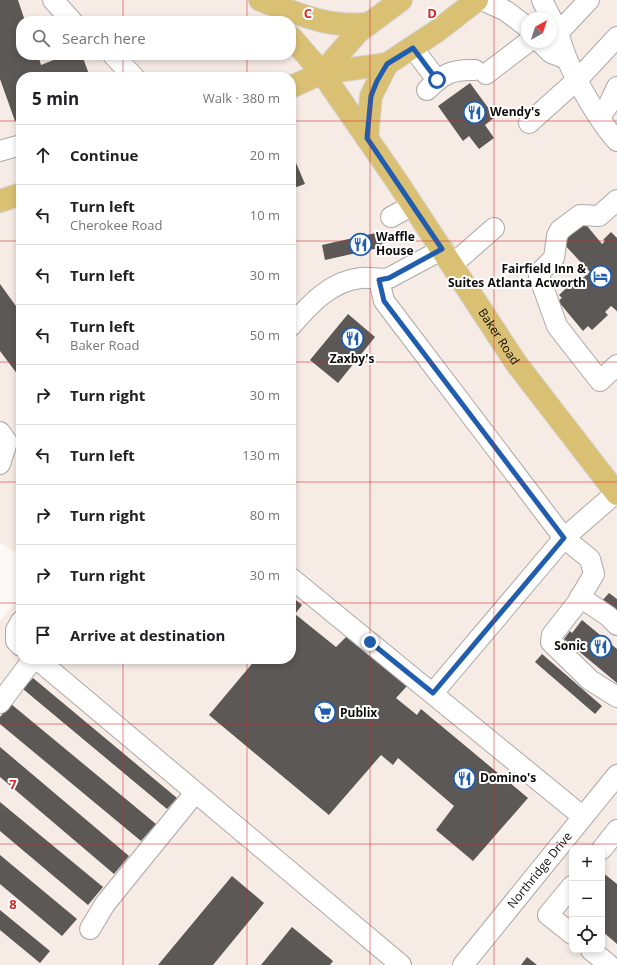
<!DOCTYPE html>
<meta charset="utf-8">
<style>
:root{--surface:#fff;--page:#f6f6f6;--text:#202124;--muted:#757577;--line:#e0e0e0}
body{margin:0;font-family:"Open Sans",sans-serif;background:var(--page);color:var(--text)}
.controls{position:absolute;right:12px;bottom:12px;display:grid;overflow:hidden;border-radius:8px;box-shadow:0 2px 6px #0003}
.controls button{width:36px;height:36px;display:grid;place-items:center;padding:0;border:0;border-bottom:1px solid var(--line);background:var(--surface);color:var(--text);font:20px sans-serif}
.compass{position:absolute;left:521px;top:12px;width:36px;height:36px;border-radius:50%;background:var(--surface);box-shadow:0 2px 6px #0003;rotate:39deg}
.stop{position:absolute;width:12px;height:12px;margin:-9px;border:3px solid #205dae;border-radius:50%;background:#fff}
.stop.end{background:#205dae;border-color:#fff;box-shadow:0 1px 4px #0008}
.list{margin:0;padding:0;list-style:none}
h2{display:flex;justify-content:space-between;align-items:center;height:52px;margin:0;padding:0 16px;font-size:17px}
h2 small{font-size:13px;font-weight:400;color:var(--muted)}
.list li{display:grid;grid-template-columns:26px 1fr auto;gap:12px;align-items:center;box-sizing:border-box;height:60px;padding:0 16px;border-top:1px solid var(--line)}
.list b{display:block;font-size:15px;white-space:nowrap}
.list p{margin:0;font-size:13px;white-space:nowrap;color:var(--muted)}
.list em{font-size:13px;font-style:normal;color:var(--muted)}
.icon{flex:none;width:22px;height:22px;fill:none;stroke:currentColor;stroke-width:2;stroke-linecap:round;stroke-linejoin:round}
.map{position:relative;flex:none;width:617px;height:965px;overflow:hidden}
.search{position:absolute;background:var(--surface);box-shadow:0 2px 6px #0003;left:16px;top:16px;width:280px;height:44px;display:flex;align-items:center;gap:10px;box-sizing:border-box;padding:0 14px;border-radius:16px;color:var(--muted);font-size:15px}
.panel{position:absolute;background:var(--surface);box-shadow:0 2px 6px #0003;left:16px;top:72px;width:280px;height:592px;border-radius:16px}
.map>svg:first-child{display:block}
</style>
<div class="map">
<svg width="617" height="965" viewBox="0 0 617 965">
<rect width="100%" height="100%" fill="#fdf9f6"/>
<path fill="#f6ebe5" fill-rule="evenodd" d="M0,0h617v965h-617v-344l21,-25v63h270v-582h-270v480l-21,-15zM527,18h24v24h-24zM21,21h270v34h-270zM572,848h30v102h-30z"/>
<path fill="#5b5856" d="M0,0h18l7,21h-4v34h17l3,10 25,-10h16l8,22h-69v42l-6,2 -15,-42z
M470,83l25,34 -10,8 9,13 -15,11 -10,-13 -6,5 -25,-35z
M291,151l14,33 -14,5z
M583,221l19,23 3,-3 -2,-1 8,-8 6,6v73l-6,-5 -6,6 3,3 -16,15 -4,-4 -5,5 -25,-30 4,-3 -3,-3 16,-15 3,2 12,-10 -29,-31z
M380,232l3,15 -58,13 -3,-15z
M0,284l21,29v66l-21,-28z
M348,314l27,23 -37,46 -28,-23z
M609,593l8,6v15l-15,-13z
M291,596l11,9 -7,9 41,33 12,-12 59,51 -11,12 21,17 4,-6 107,89 -55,63 -37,-31 18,-24 -56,-48 -5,7 -12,-10 -52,60 -120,-100 47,-56h35z
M582,620l35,29v34l-53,-44 6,-8 2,2z
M542,654l60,52 -7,8 -60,-52z
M33,678l144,120 -10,11 -144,-120z
M11,704l145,120 -15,17 -141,-117v-7z
M0,747l129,109 -15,18 -114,-97z
M0,802l103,85 -15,18 -88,-74z
M0,855l77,64 -15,17 -62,-52z
M602,872l15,12v60l-15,-13z
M232,876l32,27 -51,62h-55z
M0,910l50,41 -10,12 -40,-33z
M292,927l41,34 -3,4h-69z
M527,957l10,8h-16z"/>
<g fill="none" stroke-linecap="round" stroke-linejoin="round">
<defs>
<g id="minor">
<path d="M53,0l19,21"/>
<path d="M482,0l24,11 21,16"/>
<path d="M542,0l9,18"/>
<path d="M551,18c8,13 10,27 16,41 9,22 34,65 50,82"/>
<path d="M558,33l31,-33"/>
<path d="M540,42l11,11 16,6"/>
<path d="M413,48l24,32"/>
<path d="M113,55l21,22"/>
<path d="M486,74l42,-32"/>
<path d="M427,90c16,-16 25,-21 48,-20"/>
<path d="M600,117l9,-13 8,-17"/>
<path d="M529,123l49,-44 39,-42"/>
<path d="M0,151l21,-6"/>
<path d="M617,200l-18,16 -19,-1 -20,15 -3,6 -3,22 -13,13 -2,5 18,50 43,55 17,-16"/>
<path d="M391,217l22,-12"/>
<path d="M453,264l41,-36"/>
<path d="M379,280l5,21 180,237 26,21 4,15 -17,29 -25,32 -1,7 39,38 27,17"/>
<path d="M291,326c19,-22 40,-45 70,-48 10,-1 18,2 28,0l54,-29"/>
<path d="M0,432l7,10 -7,22"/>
<path d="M291,578l291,238"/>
<path d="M580,597l28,19 9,9"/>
<path d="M21,621l-5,9v11l5,5"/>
<path d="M37,659l364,306"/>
<path d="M433,693l131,-155 53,-46"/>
<path d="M0,703l33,-44"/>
<path d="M602,849l15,-19"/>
<path d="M572,886l-24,29 24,19"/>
<path d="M90,929l15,-25 90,-111"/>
<path d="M591,950l18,15"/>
<path id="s1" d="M463,965l154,-190"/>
</g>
<g id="major">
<path d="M260,0c35,13 73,30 110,23"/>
<path id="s2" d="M291,37l31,36 74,107 120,183 101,131"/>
<path d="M322,73l36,-41 43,-32"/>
<path d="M291,87l31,-14 65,-9 50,-33 40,-31"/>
<path d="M367,138l4,-42 16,-32"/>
<path d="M0,201l21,-7"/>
</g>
</defs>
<use href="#minor" stroke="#aca8a5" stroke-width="22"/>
<use href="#major" stroke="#d4d3d3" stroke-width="24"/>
<use href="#minor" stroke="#fff" stroke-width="20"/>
<use href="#major" stroke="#dac073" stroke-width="22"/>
</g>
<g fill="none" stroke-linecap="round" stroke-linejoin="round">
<path stroke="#205dae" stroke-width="5" d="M370,642l63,51 131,-155 -180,-237 -5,-21 10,-2 53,-29 -75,-111 4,-42 6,-15 10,-17 26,-16 24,32"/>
</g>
<path fill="none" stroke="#d62828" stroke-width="1" stroke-opacity="0.55" d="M123,0v21M247,0v21M370,0v965M494,0v965M123,55v22M247,55v22M0,121h21M291,121h326M0,241h21M291,241h326M0,362h21M291,362h326M0,482h21M291,482h326M0,603h21M291,603h326M123,659v306M247,659v306M0,724h617M0,844h617"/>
<defs>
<symbol id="restaurant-ring" viewBox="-11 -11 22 22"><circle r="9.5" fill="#fff" stroke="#205dae" stroke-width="1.5"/><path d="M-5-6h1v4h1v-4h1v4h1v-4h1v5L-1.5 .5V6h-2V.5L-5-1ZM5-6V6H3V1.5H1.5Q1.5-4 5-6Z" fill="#205dae"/></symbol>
<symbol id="hotel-ring" viewBox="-11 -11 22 22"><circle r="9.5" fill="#fff" stroke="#205dae" stroke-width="1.5"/><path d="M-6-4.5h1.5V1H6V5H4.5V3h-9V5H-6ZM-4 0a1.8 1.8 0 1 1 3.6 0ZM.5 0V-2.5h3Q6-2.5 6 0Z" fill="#205dae"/></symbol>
<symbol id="supermarket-ring" viewBox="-11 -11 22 22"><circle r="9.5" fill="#fff" stroke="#205dae" stroke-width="1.5"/><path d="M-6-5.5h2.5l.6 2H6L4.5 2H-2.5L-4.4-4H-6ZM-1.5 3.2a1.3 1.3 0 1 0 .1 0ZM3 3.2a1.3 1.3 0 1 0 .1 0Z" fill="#205dae"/></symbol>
</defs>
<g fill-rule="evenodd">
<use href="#restaurant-ring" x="462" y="100" width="25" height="25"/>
<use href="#restaurant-ring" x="348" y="232" width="25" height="25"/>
<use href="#hotel-ring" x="588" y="264" width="25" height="25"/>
<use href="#restaurant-ring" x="340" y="326" width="25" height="25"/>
<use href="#restaurant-ring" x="588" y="634" width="25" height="25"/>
<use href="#supermarket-ring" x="312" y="700" width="25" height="25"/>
<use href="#restaurant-ring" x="452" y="766" width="25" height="25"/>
</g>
<g text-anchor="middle" stroke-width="4" stroke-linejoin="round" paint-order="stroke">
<g font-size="12" font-weight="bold" fill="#0e0d0c" stroke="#fff" text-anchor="start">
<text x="490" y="116">Wendy's</text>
<text x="376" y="241">Waffle<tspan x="376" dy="14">House</tspan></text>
<text x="586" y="273" text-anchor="end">Fairfield Inn &amp;<tspan x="586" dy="14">Suites Atlanta Acworth</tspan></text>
<text x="352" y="363" text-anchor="middle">Zaxby's</text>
<text x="586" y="650" text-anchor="end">Sonic</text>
<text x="340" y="717">Publix</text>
<text x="480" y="782">Domino's</text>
</g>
<g font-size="12" fill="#0e0d0c" stroke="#fff">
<text dy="4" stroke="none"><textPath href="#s2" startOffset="365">Baker Road</textPath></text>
<text dy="4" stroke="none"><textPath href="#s1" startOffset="122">Northridge Drive</textPath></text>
</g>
</g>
<g font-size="13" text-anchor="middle" font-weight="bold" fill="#d62828" stroke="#fff" stroke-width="4" stroke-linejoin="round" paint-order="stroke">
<text x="308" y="18">C</text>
<text x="432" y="18">D</text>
<text x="13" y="789">7</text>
<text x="13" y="909">8</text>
</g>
</svg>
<div class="controls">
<button>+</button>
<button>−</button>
<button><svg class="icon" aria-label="locate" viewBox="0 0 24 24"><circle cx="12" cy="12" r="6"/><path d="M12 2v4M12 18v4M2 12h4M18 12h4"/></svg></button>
</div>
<svg class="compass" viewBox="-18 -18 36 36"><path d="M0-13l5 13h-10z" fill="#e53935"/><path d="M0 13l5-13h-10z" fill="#757577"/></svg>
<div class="stop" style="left:437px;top:80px"></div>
<div class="stop end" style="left:370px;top:642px"></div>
<div class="search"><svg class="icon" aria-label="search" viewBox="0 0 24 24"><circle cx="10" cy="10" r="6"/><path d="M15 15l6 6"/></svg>Search here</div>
<section class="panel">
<h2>5 min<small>Walk · 380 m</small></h2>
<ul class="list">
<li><svg class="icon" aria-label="ahead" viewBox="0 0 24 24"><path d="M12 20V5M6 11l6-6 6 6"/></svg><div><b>Continue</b></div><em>20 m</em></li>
<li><svg class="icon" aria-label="left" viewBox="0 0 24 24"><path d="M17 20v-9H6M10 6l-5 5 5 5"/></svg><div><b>Turn left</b><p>Cherokee Road</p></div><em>10 m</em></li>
<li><svg class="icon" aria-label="left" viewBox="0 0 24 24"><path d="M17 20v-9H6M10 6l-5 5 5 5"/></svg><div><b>Turn left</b></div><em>30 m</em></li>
<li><svg class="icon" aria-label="left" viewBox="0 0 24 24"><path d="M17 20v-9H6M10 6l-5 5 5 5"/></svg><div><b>Turn left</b><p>Baker Road</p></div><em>50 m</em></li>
<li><svg class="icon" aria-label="right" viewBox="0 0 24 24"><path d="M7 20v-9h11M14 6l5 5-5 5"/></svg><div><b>Turn right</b></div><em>30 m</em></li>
<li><svg class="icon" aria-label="left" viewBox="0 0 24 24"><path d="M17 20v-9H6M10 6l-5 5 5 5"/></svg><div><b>Turn left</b></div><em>130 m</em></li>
<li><svg class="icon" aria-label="right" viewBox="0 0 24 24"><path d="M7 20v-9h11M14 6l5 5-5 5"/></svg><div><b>Turn right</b></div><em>80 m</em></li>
<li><svg class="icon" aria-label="right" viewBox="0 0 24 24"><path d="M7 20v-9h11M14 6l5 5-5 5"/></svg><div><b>Turn right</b></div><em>30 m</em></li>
<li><svg class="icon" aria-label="arrive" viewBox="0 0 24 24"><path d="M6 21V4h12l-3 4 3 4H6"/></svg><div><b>Arrive at destination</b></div></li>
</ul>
</section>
</div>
